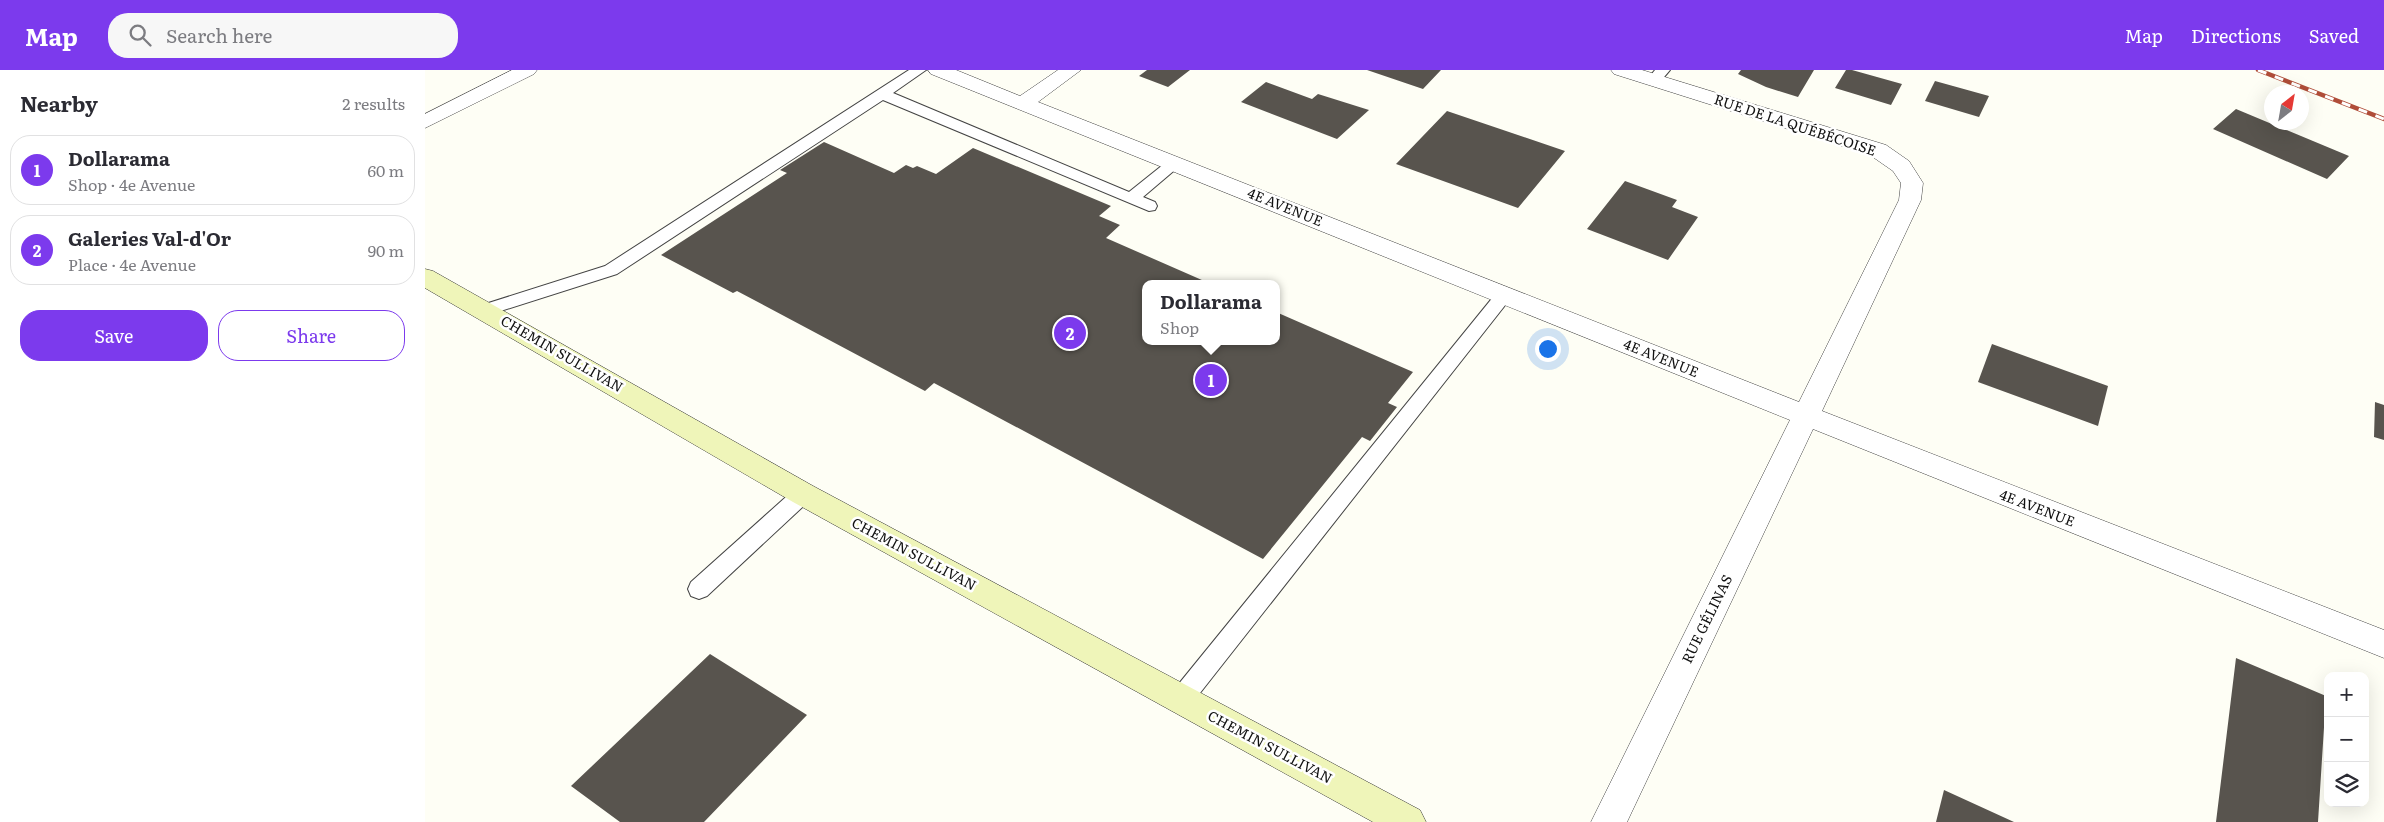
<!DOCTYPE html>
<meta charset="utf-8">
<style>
:root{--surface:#fff;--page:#f7f7f7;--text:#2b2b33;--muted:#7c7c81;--line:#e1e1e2;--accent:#7c3aed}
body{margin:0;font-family:Literata,serif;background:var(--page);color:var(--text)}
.controls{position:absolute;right:15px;bottom:15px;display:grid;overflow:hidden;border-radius:10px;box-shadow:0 5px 20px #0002}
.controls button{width:45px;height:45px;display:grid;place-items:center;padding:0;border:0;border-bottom:1px solid var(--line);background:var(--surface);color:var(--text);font:25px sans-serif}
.compass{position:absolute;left:1839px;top:15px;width:45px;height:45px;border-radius:50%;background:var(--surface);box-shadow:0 5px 20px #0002;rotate:31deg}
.you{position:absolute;left:1122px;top:278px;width:18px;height:18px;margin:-12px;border:4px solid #fff;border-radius:50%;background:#1a73e8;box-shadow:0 0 0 8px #1a73e833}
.badge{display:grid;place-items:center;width:32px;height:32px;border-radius:50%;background:var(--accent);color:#fff;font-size:16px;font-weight:700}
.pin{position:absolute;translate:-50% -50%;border:2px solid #fff;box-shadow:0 1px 5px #0006}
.popup{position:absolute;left:717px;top:210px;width:138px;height:65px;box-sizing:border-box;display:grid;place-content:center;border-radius:10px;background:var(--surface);filter:drop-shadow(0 1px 4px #0005);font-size:16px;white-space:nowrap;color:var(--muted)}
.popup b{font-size:19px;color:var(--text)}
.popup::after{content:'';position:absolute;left:50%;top:100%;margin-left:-10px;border:10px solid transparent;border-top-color:var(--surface)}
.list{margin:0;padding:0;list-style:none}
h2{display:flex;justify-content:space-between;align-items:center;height:65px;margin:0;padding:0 20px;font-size:21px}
h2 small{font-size:16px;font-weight:400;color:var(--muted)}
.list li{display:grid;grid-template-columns:32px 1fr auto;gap:15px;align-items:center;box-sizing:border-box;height:70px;margin:0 10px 10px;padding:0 10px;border:1px solid var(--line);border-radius:20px}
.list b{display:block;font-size:19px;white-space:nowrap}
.list p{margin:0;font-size:16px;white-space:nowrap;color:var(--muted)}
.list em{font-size:16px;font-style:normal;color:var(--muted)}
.actions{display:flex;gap:10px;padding:15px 20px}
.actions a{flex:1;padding:11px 0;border:1px solid var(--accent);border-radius:20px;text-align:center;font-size:18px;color:var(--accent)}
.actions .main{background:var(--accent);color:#fff}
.icon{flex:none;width:28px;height:28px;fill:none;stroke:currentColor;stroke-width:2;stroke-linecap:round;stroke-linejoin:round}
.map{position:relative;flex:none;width:1959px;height:752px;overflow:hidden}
header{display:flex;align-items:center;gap:30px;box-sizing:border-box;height:70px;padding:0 25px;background:var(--accent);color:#fff}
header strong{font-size:24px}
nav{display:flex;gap:28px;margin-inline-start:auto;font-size:18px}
.search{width:350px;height:45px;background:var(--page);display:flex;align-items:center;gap:12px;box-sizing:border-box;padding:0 18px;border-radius:20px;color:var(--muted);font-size:19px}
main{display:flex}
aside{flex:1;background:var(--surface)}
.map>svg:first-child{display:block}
</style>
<header>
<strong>Map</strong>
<div class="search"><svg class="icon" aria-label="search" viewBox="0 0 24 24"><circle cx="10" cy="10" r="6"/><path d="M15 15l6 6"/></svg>Search here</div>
<nav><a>Map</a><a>Directions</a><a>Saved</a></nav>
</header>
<main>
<aside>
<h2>Nearby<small>2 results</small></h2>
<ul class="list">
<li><span class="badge">1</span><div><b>Dollarama</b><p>Shop · 4e Avenue</p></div><em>60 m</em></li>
<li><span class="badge">2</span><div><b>Galeries Val-d'Or</b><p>Place · 4e Avenue</p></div><em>90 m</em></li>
</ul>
<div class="actions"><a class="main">Save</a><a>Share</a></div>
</aside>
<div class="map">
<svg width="1959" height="752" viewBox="0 0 1959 752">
<rect width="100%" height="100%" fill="#fefef5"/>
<path fill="#58544e" d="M722,0h43l-22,17 -29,-11z
M942,0h74l-18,19z
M1316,0h73l-16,27 -32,-10 -28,-13z
M1421,0h6l50,14 -11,21 -56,-17z
M1510,11l54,15 -10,21 -54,-16z
M841,12l46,17 6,-5 51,16 -32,29 -96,-37z
M1811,39l113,47 -22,23 -114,-50z
M1022,41l118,40 -47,57 -122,-44z
M399,72l70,31 12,-8 7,3 4,-2 19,8 37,-26 138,58 -12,10 21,9 -14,13 105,46h-65v57h130v-29l137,60 -25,31 9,4 -27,34 -8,-4 -99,122 -329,-176 -9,8 -188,-100 -4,2 -72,-38 126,-82 -7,-3z
M1200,111l52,19 -5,7 26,10 -30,43 -81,-31z
M1567,274l116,42 -10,40 -120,-44z
M1950,332l9,3v35l-10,-3z
M285,584l97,61 -103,107h-84l-49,-36z
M1811,588l90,38 -8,126h-102z
M1519,720l70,32h-78z"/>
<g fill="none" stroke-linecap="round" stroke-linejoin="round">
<defs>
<path id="lane" d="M484,0h17l-33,23 236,99 40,-32h12l2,3 -40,34 12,5 2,4 -2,4 -6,1 -266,-111 -266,174 -132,42 -6,-2 -3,-4 3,-4 126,-40z
M1230,0h15l-11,13h-10l-2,-3z
M1079,219l6,2 3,4 -3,4 -321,408 -8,3 -8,-3 -4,-8 4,-8 325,-400z
M378,416l7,2 3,6 -3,6 -103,96 -8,3 -8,-3 -3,-7 3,-7 105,-94z"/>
<path id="street" d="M87,0h25l-3,4 -109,54v-14z
M503,0h28l64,26 38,-26h23l-43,32 761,300 100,-202 2,-17 -8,-12 -23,-16 -256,-81 -3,-4h31l244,75 23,16 14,22 -2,17 -99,211 562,219v28l-571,-229 -186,393h-36l199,-402 -859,-346z"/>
<path id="secondary" d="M0,199l8,2 380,215 607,324 6,12h-53l-580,-320 -368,-214z"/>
</defs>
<use href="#lane" stroke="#444" stroke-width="2"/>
<use href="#street" stroke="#444" stroke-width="1"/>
<use href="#secondary" stroke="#333" stroke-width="1"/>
<use href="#lane" fill="#fff" fill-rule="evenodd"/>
<use href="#street" fill="#fff" fill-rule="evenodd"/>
<use href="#secondary" fill="#eff5b9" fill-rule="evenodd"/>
<defs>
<path id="rail" d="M1833,0l126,49"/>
</defs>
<use href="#rail" stroke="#b04d39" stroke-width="4.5"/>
<use href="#rail" stroke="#fff" stroke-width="3" stroke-dasharray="9" stroke-linecap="butt"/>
</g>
<g text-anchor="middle" stroke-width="5" stroke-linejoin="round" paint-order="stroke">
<g font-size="14" fill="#111" stroke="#fff">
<text transform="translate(1370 55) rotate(18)" y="5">RUE DE LA QUÉBÉCOISE</text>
<text transform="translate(860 137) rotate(22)" y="5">4E AVENUE</text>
<text transform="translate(137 284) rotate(30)" y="5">CHEMIN SULLIVAN</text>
<text transform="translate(1236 288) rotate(22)" y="5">4E AVENUE</text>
<text transform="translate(1612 438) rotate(21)" y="5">4E AVENUE</text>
<text transform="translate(489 484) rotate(28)" y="5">CHEMIN SULLIVAN</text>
<text transform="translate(1282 549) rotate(-64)" y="5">RUE GÉLINAS</text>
<text transform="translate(845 677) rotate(28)" y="5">CHEMIN SULLIVAN</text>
</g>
</g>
</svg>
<div class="controls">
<button>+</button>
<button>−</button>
<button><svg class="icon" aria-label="layers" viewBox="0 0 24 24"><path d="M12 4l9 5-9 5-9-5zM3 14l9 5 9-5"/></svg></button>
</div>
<svg class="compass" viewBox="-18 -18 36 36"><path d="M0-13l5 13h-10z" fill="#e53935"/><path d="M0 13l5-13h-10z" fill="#7c7c81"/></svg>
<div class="you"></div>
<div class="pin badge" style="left:786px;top:310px">1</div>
<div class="popup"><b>Dollarama</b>Shop</div>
<div class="pin badge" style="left:645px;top:263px">2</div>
</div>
</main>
